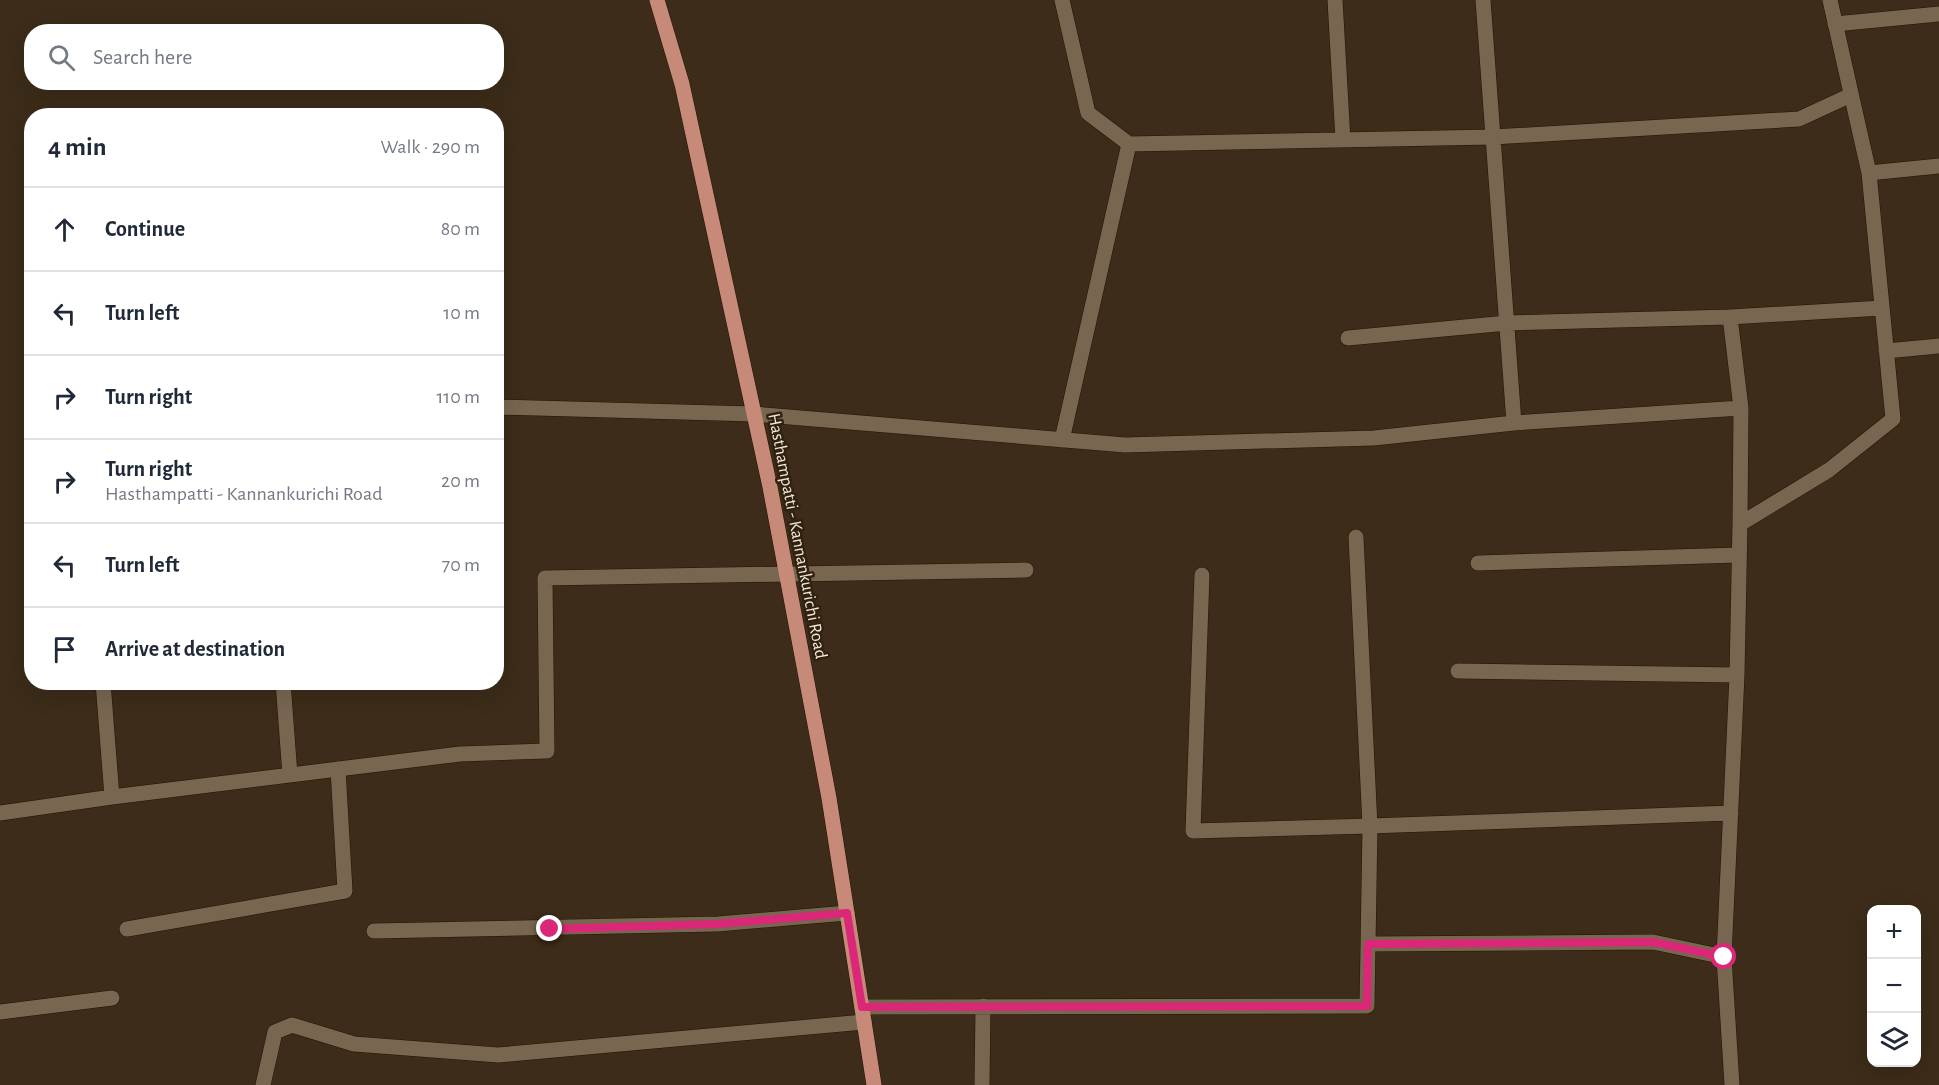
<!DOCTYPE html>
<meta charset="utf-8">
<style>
:root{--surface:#fff;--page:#f2f2f3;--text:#1f2937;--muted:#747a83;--line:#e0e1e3}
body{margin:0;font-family:"Alegreya Sans",sans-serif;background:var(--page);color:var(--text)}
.controls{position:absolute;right:18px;bottom:18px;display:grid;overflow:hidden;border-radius:12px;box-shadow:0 6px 24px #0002}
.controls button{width:54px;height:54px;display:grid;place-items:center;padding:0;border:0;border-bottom:2px solid var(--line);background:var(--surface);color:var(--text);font:30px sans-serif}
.stop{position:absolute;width:18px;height:18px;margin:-14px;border:4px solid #db2777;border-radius:50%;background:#fff}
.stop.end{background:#db2777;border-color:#fff;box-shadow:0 2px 6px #0008}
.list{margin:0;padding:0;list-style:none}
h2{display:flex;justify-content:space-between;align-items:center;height:78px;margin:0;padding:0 24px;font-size:26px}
h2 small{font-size:20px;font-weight:400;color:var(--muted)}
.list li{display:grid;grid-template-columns:39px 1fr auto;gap:18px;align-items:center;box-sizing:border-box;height:84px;padding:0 24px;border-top:2px solid var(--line)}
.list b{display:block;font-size:22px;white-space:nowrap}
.list p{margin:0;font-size:20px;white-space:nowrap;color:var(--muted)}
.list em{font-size:20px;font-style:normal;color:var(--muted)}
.icon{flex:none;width:33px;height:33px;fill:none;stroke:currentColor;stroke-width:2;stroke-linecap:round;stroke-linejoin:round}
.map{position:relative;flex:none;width:1939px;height:1085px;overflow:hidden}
.search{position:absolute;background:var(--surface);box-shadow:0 6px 24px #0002;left:24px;top:24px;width:480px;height:66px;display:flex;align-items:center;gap:15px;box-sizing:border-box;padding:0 21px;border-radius:24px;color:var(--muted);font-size:22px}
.panel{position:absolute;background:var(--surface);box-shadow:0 6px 24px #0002;left:24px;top:108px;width:480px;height:582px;border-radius:24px}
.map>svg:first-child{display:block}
</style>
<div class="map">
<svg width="1939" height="1085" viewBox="0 0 1939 1085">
<rect width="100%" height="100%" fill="#3c2c19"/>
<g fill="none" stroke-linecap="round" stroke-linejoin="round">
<defs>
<path id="minor" d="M1062,0l26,113 41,31
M1335,0l8,140
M1835,24l104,-10
M1869,173l70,-7
M1730,317l11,91 -1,116
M1348,338l159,-15 223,-6 152,-9
M1886,351l53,-5
M496,407l258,7 371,31 249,-7 140,-15 -21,-286 306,-18 52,-24
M1514,423l227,-15
M1062,440l67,-296 364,-7 -10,-137
M1356,537l14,289 361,-13
M1478,563l261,-8
M1458,671l279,4
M103,682l9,115
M283,682l7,93
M0,813l112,-16 348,-43 87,-3 -2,-173 481,-8
M127,929l218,-38 -7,-122
M374,931l344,-7 129,-11
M1368,944l285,-2 71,15
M862,1007l505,-1 3,-180 -177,5 9,-256
M0,1012l112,-14
M263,1085l12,-53 17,-7 62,19 144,11 366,-33
M982,1085l1,-79
M1732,1085l-8,-128 13,-282 3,-151 89,-54 64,-51 -24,-246 -39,-173"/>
<path id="major" d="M657,0l25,84 88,403 59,311 45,287"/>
</defs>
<use href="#minor" stroke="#221403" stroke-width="16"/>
<use href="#major" stroke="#221403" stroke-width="16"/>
<use href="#minor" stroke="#786651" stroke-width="15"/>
<use href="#major" stroke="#c78978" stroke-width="15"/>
</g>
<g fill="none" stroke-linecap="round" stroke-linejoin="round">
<path stroke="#db2777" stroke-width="8" d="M550,929l168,-5 129,-11 15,94 505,-1 1,-62 285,-2 71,15"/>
</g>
<g text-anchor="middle" stroke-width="5" stroke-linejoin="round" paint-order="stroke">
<g font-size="18" fill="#f2e8dc" stroke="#31220f">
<text transform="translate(798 536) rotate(79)" y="6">Hasthampatti - Kannankurichi Road</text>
</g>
</g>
</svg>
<div class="controls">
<button>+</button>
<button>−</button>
<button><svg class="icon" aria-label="layers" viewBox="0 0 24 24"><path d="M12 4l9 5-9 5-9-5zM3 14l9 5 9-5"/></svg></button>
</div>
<div class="stop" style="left:1724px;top:957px"></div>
<div class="stop end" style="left:550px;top:929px"></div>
<div class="search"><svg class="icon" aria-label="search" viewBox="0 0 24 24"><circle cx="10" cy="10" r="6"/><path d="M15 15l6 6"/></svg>Search here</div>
<section class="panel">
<h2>4 min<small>Walk · 290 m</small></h2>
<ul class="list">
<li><svg class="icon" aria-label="ahead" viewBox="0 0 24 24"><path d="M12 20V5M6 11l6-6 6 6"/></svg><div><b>Continue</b></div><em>80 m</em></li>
<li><svg class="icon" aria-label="left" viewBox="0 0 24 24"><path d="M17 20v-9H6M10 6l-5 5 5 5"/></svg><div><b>Turn left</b></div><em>10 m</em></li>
<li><svg class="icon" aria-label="right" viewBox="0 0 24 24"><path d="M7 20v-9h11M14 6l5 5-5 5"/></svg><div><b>Turn right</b></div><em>110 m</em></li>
<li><svg class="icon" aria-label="right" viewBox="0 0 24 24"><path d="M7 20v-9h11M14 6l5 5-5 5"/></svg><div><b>Turn right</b><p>Hasthampatti - Kannankurichi Road</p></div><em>20 m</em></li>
<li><svg class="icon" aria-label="left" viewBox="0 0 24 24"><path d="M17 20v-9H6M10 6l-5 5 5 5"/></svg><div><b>Turn left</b></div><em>70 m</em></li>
<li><svg class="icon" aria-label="arrive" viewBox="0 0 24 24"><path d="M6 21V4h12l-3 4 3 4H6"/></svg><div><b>Arrive at destination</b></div></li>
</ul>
</section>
</div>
